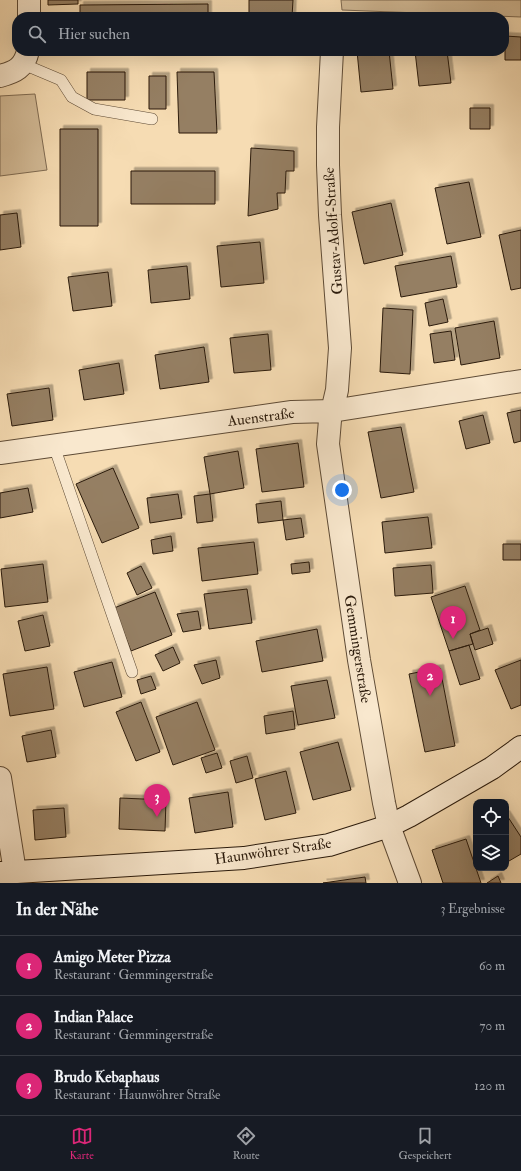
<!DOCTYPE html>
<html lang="de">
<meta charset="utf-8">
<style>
:root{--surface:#171b24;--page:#242831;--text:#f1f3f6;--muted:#9ea1a6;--line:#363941;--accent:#db2777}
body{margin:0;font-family:"IM FELL Double Pica",serif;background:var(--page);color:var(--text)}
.controls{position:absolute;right:12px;bottom:12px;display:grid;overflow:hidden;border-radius:8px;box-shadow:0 4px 16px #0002}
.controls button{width:36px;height:36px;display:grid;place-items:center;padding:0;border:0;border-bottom:1px solid var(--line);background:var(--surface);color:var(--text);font:20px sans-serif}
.you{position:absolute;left:342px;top:490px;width:14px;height:14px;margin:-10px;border:3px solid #fff;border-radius:50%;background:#1a73e8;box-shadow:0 0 0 6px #1a73e833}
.badge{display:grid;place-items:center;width:26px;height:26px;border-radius:50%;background:var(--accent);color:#fff;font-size:13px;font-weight:700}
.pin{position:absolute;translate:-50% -33px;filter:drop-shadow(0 1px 2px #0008)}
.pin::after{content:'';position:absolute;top:21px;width:14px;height:12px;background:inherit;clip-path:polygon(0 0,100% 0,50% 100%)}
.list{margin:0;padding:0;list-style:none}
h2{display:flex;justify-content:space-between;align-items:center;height:52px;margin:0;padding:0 16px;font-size:17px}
h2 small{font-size:13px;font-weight:400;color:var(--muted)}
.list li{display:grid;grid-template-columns:26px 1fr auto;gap:12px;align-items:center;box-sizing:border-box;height:60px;padding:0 16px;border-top:1px solid var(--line)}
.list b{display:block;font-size:15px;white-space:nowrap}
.list p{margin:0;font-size:13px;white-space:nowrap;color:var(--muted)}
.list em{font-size:13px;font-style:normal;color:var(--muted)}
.icon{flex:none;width:22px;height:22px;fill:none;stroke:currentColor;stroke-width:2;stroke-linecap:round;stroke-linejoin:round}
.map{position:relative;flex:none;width:521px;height:883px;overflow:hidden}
.search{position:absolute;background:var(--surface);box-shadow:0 4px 16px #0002;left:12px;right:12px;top:12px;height:44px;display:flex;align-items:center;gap:10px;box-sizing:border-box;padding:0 14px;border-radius:16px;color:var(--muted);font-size:15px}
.sheet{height:232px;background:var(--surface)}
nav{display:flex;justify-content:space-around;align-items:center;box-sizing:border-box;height:56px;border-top:1px solid var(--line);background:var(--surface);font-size:11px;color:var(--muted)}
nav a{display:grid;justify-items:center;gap:2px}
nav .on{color:var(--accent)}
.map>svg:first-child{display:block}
</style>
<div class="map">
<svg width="521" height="883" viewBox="0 0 521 883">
<defs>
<filter id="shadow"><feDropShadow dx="3.5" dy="-3.5" stdDeviation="0" flood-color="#0004"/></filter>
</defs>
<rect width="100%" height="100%" fill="#f6dcb3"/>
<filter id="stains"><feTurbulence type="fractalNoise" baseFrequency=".005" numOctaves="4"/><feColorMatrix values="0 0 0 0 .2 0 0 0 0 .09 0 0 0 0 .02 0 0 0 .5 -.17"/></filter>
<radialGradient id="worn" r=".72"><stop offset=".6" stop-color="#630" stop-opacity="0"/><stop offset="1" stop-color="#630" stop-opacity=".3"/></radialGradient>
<path fill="#d3bb97" stroke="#7f6b52" d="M341,0h180v17l-179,-7z
M35,94l12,76 -47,6v-80z"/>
<path fill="#957f63" stroke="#2b1b0c" filter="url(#shadow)" d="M48,0h30v4l-30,1z
M249,0h44l-1,17 -43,-1z
M208,4v13h-128v-12z
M505,36l16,1v23h-16z
M357,51h32l4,38 -32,3z
M415,51h32l4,32 -32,3z
M87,72h38v28h-38z
M177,72h37l3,61h-38z
M149,76h17v33h-17z
M470,108h20v21h-20z
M60,129h38v97h-38z
M251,148l43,3v20h-8l-1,22h-8l1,16 -30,7z
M131,171h84v33h-84z
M469,182l12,55 -34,7 -12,-56z
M391,203l12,52 -39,9 -12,-52z
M17,213l4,34 -21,3v-35z
M521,230v58l-10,2 -12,-55z
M260,242l4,41 -43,4 -4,-41z
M451,256l6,31 -56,10 -6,-31z
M187,266l3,33 -39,4 -3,-33z
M108,272l4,34 -39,5 -5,-34z
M443,299l5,23 -19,4 -4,-23z
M383,308l30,2 -3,64 -30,-2z
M494,321l6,37 -39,7 -6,-37z
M451,331l4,29 -21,3 -4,-29z
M268,334l3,36 -37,3 -4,-35z
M204,347l5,35 -49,7 -5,-34z
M119,363l5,31 -40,6 -5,-30z
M49,388l4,32 -41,6 -5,-32z
M521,410v31l-7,2 -7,-30z
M483,415l7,28 -24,6 -7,-28z
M401,427l13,65 -33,6 -13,-66z
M298,443l6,44 -42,5 -6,-43z
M238,451l6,37 -34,6 -6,-37z
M113,468l26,60 -37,15 -26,-59z
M28,488l5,24 -33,6v-25z
M178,494l4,24 -32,5 -3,-25z
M210,494l3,27 -16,2 -3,-27z
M281,501l2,19 -25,3 -2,-19z
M428,517l4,31 -47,5 -3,-31z
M301,518l3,19 -18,3 -3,-20z
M171,536l2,15 -20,3 -2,-14z
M254,542l4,32 -56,7 -4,-33z
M503,544h18v16h-18z
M309,562l1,10 -18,2 -1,-10z
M43,564l5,38 -43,5 -4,-38z
M431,565l2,28 -38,3 -2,-28z
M141,566l11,22 -15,7 -10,-22z
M465,586l15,44 -10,4 3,10 -24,7 -18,-54z
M247,589l5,34 -43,6 -5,-35z
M155,592l17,43 -41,16 -17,-43z
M198,611l3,18 -18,3 -6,-18z
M43,615l7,31 -25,5 -7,-30z
M488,628l5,16 -18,6 -5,-16z
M317,629l6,32 -61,11 -6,-31z
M469,645l11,34 -20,6 -11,-34z
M173,647l7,16 -17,8 -8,-16z
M216,660l4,18 -18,6 -8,-19z
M521,660v45l-10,4 -16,-39z
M112,662l10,35 -38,10 -10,-35z
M47,667l7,42 -44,7 -7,-42z
M440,668l15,78 -30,6 -16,-78z
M151,676l5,13 -15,5 -4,-14z
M327,680l8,38 -37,7 -7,-39z
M141,702l19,50 -24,9 -20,-49z
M197,702l18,48 -42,15 -17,-48z
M293,711l2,18 -29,5 -2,-18z
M51,730l5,27 -29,5 -5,-26z
M338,742l13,48 -38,10 -13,-48z
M217,753l5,15 -16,5 -5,-15z
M247,756l6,22 -17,5 -6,-22z
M286,771l10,42 -31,7 -10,-41z
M228,792l5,35 -38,6 -6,-35z
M120,798l46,2 -1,31 -46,-2z
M64,808l2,29 -31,3 -2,-30z
M506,814l15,23v17l-12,7 -3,-5z
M466,839l15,44h-38l-11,-33z
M498,876l3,7h-14z
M365,877l1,6h-43z"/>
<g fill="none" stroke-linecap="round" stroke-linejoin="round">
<defs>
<path id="lane" d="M23,64l38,16 11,17 22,12 58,10
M54,446l78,226"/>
<path id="street" d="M29,0v17
M332,51l-4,76v38l2,50 10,133 -3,42 -7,30 -2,24 31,216 25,143 5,23 21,57
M0,76c15,-4 24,-8 28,-25
M0,453l292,-41 40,-1 189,-30
M0,778l15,94"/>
<path id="secondary" d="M0,873l244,-15 85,-13 60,-19 20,-10 83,-48 29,-21"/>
</defs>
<use href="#lane" stroke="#5e4b36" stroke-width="12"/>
<use href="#street" stroke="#5e4b36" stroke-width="24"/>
<use href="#secondary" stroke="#2b1b0c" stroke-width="24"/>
<use href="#lane" stroke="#f9e8ce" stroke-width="11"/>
<use href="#street" stroke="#f9e8ce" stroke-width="22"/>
<use href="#secondary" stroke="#f9e8ce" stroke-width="22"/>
</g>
<g text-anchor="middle" stroke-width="3.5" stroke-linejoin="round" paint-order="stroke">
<g font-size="15" fill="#2b1b0c" stroke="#f9e8ce">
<text transform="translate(333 231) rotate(-94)" y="5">Gustav-Adolf-Straße</text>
<text transform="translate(261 417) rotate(-7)" y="5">Auenstraße</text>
<text transform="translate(358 649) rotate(81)" y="5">Gemmingerstraße</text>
<text transform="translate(273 851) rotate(-8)" y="5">Haunwöhrer Straße</text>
</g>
</g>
<rect width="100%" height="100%" filter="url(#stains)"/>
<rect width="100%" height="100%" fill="url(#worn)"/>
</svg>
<div class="controls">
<button><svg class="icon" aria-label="locate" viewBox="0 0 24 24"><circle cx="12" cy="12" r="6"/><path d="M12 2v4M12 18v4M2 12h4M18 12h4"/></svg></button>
<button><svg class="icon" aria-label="layers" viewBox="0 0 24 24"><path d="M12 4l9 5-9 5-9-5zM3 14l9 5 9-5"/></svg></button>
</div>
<div class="you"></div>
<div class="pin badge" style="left:453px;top:639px">1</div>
<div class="pin badge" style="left:430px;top:696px">2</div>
<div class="pin badge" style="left:157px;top:817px">3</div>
<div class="search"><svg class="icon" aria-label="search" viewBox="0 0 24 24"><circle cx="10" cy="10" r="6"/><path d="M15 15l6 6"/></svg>Hier suchen</div>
</div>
<section class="sheet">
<h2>In der Nähe<small>3 Ergebnisse</small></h2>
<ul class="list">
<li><span class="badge">1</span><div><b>Amigo Meter Pizza</b><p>Restaurant · Gemmingerstraße</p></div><em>60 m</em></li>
<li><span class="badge">2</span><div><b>Indian Palace</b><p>Restaurant · Gemmingerstraße</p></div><em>70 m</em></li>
<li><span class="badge">3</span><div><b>Brudo Kebaphaus</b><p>Restaurant · Haunwöhrer Straße</p></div><em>120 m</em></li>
</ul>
</section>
<nav>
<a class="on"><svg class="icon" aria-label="map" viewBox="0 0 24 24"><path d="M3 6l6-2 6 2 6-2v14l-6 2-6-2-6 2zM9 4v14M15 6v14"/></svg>Karte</a>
<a><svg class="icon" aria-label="directions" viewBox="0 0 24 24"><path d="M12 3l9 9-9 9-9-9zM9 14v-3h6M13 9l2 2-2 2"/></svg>Route</a>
<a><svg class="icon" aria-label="saved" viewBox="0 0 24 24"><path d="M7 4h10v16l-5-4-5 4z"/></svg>Gespeichert</a>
</nav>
